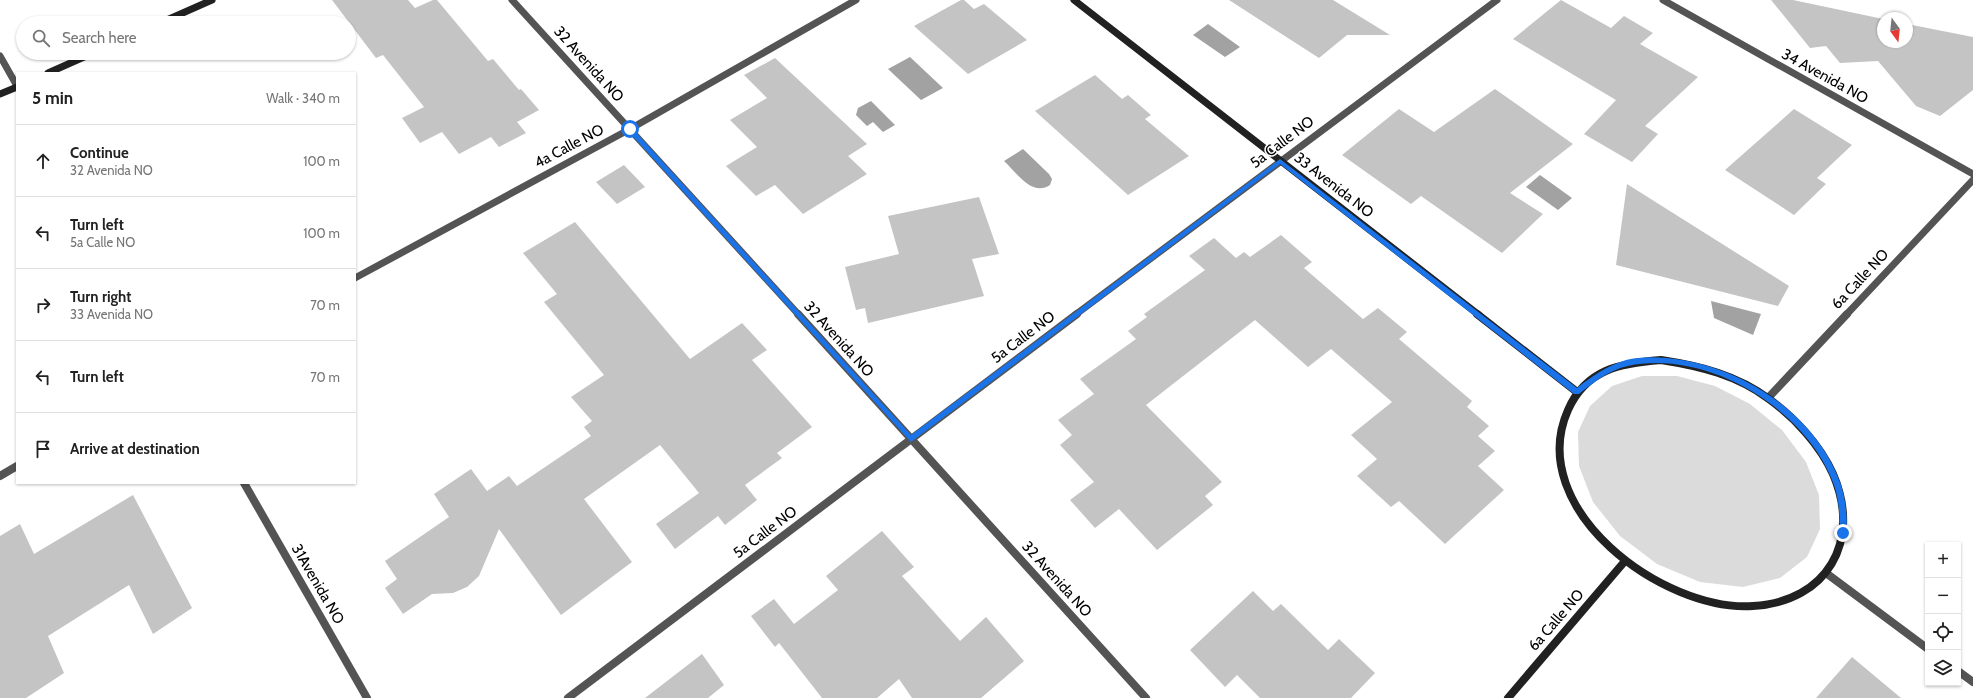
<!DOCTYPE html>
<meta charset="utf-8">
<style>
:root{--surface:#fff;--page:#f6f6f6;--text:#222;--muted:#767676;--line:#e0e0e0}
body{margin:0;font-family:Cabin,sans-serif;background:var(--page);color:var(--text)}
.controls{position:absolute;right:12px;bottom:12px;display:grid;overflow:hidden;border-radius:0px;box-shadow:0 1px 3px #0004}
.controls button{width:36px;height:36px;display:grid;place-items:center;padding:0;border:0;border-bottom:1px solid var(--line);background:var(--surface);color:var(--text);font:20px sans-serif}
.compass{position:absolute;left:1877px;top:12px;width:36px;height:36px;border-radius:50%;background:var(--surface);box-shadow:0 1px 3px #0004;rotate:165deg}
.stop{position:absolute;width:12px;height:12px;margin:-9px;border:3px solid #1a73e8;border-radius:50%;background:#fff}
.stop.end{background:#1a73e8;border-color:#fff;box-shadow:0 1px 4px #0008}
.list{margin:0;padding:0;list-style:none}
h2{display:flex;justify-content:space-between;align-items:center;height:52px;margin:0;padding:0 16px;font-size:17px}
h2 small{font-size:13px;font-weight:400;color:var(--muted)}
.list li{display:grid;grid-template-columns:26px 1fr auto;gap:12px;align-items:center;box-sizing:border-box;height:72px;padding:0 16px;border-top:1px solid var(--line)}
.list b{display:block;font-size:15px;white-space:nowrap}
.list p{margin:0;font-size:13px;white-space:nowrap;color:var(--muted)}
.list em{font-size:13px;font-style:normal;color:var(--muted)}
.icon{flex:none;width:22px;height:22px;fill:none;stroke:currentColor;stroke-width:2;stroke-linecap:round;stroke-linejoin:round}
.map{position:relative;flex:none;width:1973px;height:698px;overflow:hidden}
.search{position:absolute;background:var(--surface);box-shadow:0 1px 3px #0004;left:16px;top:16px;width:340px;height:44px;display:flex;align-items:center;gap:10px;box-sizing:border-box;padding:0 14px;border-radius:22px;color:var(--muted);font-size:15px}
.panel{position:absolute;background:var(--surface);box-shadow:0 1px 3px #0004;left:16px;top:72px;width:340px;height:412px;border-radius:0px}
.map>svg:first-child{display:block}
</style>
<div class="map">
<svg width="1973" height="698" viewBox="0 0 1973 698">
<rect width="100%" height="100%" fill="#fff"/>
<path fill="#dbdbdb" d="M1642,376h35l38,10 35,18 32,26 24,32 13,33 1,34 -13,28 -27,21 -37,9 -43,-5 -43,-18 -37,-28 -27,-34 -14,-36 -1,-34 12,-26 22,-20z"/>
<path fill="#a2a2a2" d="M1208,24l32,23 -15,10 -32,-22z
M910,57l33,31 -22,12 -33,-31z
M871,101l24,24 -12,7 -10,-10 -6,4 -11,-11 2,-7z
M1023,149l26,25 3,5 -2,6c-18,12 -33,-12 -46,-24z
M1540,175l32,23 -14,12 -32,-23z
M1711,301l50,13 -8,21 -39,-17z"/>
<path fill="#c4c4c4" d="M332,0h76l7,8 18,-8h4l51,61 5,-2 26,31 2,-1 18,21 -22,12 9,11 -27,14 -8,-10 -32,17 -17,-22 -22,11 -18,-25 22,-11 -41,-52 -7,3z
M961,0h3l10,9 10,-5 43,36 -59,34 -54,-48z
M1229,0h104l57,35h-43l-28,23z
M1561,0l50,28 13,-12 29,17 -13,11 58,33 -53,49 13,8 -26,28 -48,-28 32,-34 -103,-61z
M1771,0h22l90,19v23h24v-18l66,13v53l-33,26 -24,-10 -38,-45 -38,2 -14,-17 -16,2z
M775,58l92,86 -19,12 19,18 -64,40 -28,-29 -19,11 -30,-30 31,-19 -27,-27 37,-22 -23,-23z
M1095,75l27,24 6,-4 23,20 -6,4 44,37 -61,39 -93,-84z
M1495,89l78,55 -63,49 33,21 -41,39 -81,-57 -10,8 -69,-49 57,-46 35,23z
M1794,109l58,36 -35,33 9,6 -32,31 -69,-45z
M624,165l21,22 -28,17 -21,-22z
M1627,184l162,102 -11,20 -162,-41z
M979,197l20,57 -27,5 12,37 -116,27 -3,-15 -9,2 -11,-43 54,-13 -11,-38z
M575,222l115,137 52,-36 25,27 -15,10 60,67 -35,26 5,5 -37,27 12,15 -32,25 -7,-9 -43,33 -19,-25 43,-31 -39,-48 -76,54 48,63 -71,53 -62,-86 -20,47 -12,11 -14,6 -21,1 -29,20 -18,-26 12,-9 -12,-18 64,-44 -15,-23 37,-25 16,22 22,-15 8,10 74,-50 -7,-9 8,-6 -21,-24 33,-22 -60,-73 13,-8 -34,-41z
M1281,235l31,27 -8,6 59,51 15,-11 29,24 -8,7 73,62 -5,6 22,19 -11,10 17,15 -17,15 26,24 -59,54 -46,-43 -8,6 -34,-31 20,-17 -26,-24 41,-33 -61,-53 -23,18 -53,-47 -109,85 76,77 -17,14 8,9 -56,45 -38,-41 -24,19 -25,-28 24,-18 -34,-37 12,-10 -14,-15 36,-26 -14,-15 56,-40 -8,-8 19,-14 -3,-3 61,-44 -16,-14 25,-18 22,20 8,-6 6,5z
M133,495l59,113 -39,26 -24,-49 -81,51 16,37 -38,25h-26v-162l20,-12 14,30z
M882,531l32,36 -12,9 58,65 26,-24 38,44 -43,37h-69l-13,-19 -22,19h-55l-43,-55 -4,4 -24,-31 23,-17 20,25 44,-34 -12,-14z
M1253,591l20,20 8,-7 47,46 11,-11 36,34 -24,25h-91l-23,-23 -12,12 -35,-37z
M702,654l22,31 -16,13h-63z
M1852,657l49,41h-85z"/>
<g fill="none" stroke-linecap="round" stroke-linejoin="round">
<path stroke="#545454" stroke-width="7" d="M512,0l287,315
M1663,0l310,174
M0,56l17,30
M355,278l275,-149 226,-129
M1075,315l422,-315
M1846,315l127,-135"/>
<path stroke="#545454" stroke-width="8" d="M798,314l348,384
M1768,398l79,-84
M0,476l17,-10
M244,483l123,215
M1826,573l102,76
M1958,671l15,11
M568,698l509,-384"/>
<path stroke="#212121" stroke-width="7" d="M1074,0l405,315
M160,23l52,-23
M48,73l45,-20
M0,94l17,-7"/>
<path stroke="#212121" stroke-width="8" d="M1477,314l100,78
M1661,360c39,6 76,15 108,39 26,19 51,46 64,75 29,67 -6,128 -80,132 -90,6 -229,-97 -185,-196 18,-41 53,-47 93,-50z
M1508,698l117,-137"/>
</g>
<path fill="#1a73e8" d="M628,128h4l279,307 369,-276 297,229c15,-12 30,-22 49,-28 15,-4 34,-3 49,-1 69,9 142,56 166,126 5,16 6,31 6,48l-4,3 -3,-3c0,-17 -1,-33 -6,-48 -27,-76 -127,-136 -206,-119 -19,4 -34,16 -49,28h-5l-294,-230 -369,278 -283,-311z"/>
<g text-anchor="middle" stroke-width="3" stroke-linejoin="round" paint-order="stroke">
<g font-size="15" fill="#000" stroke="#fff">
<text transform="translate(589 64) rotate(48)" y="5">32 Avenida NO</text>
<text transform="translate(1825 76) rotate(29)" y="5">34 Avenida NO</text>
<text transform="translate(1282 142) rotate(-37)" y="5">5a Calle NO</text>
<text transform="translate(569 146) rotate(-28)" y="5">4a Calle NO</text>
<text transform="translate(1334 185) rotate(38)" y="5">33 Avenida NO</text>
<text transform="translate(1860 279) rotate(-47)" y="5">6a Calle NO</text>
<text transform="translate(1023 337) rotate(-37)" y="5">5a Calle NO</text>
<text transform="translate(839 339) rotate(48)" y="5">32 Avenida NO</text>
<text transform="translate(765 532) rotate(-37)" y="5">5a Calle NO</text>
<text transform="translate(1057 579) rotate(48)" y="5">32 Avenida NO</text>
<text transform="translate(318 584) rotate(60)" y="5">31Avenida NO</text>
<text transform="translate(1556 620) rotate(-49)" y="5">6a Calle NO</text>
</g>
</g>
</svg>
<div class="controls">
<button>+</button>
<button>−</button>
<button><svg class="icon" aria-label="locate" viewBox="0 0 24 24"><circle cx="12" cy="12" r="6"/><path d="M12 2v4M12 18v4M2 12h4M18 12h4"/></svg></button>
<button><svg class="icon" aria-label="layers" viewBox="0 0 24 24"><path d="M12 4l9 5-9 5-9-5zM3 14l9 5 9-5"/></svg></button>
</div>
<svg class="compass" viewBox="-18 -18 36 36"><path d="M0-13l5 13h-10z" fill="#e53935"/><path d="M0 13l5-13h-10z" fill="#767676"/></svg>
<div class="stop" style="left:630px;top:129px"></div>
<div class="stop end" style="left:1843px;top:533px"></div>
<div class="search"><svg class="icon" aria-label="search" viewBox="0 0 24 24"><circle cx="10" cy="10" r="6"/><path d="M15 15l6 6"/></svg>Search here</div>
<section class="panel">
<h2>5 min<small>Walk · 340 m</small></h2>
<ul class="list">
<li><svg class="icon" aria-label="ahead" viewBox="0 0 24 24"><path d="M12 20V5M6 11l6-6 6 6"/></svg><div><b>Continue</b><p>32 Avenida NO</p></div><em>100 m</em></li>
<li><svg class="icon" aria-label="left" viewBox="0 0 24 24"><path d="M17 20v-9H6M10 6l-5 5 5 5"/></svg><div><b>Turn left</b><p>5a Calle NO</p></div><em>100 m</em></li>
<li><svg class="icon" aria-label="right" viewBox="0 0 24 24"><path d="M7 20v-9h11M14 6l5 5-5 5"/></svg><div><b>Turn right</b><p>33 Avenida NO</p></div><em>70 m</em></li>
<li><svg class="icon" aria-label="left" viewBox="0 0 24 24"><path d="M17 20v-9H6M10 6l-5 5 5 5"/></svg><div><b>Turn left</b></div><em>70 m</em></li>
<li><svg class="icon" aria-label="arrive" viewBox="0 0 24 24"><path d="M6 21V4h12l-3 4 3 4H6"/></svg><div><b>Arrive at destination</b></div></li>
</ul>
</section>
</div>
